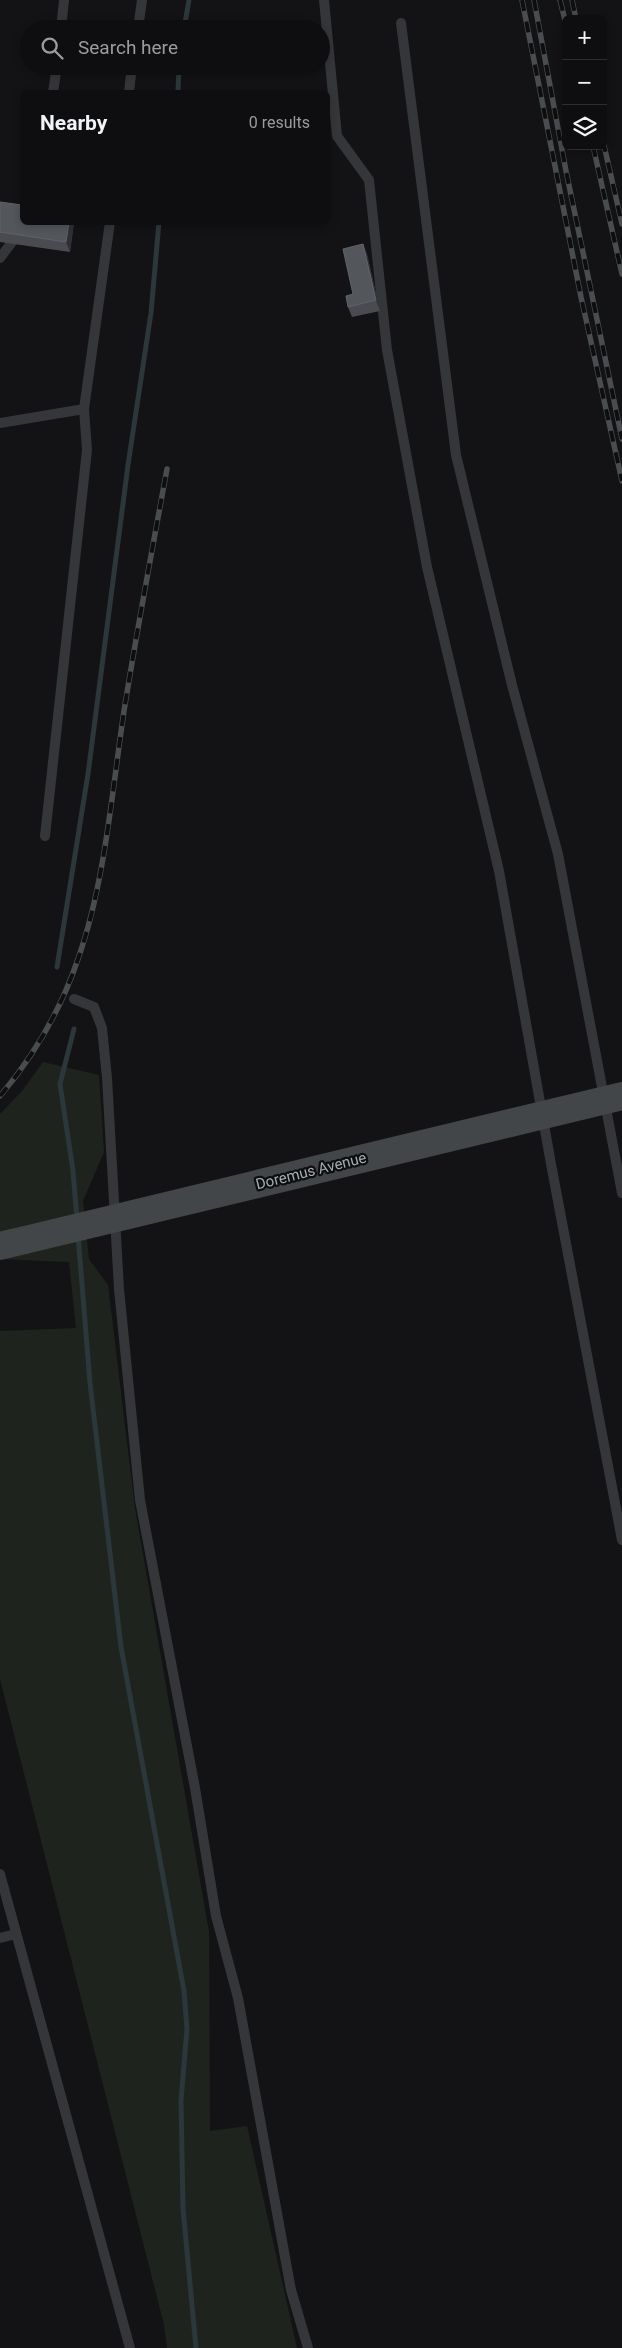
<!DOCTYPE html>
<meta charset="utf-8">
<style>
:root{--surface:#0e0e10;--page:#1c1c1e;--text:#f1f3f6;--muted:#9b9c9f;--line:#2e2e30}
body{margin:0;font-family:Roboto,sans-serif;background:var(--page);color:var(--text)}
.controls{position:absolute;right:15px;top:15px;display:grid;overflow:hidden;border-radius:8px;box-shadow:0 2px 8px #0003}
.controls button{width:45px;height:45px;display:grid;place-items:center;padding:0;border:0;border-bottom:1px solid var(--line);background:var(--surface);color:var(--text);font:25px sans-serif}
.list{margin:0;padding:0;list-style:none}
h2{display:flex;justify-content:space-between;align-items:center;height:65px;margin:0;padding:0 20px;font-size:21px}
h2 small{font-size:16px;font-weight:400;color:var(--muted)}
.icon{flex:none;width:28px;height:28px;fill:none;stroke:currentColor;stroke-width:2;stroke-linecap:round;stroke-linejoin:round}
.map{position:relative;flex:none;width:622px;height:2348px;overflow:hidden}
.search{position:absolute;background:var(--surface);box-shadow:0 2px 8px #0003;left:20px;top:20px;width:310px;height:55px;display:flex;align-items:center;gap:12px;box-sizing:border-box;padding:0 18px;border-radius:28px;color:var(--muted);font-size:19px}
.panel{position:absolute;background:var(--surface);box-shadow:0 2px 8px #0003;left:20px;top:90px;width:310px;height:135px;border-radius:8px}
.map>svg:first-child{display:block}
</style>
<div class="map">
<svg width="622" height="2348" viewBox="0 0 622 2348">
<rect width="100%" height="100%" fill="#131315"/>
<path fill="#1e241d" d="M43,1062l56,13 5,77 -21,49 6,58 19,26 27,223 74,424 1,199 37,-5 50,222h-130l-3,-23 -164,-646v-348l76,-3 -7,-66 -69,-3v-145l22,-23z"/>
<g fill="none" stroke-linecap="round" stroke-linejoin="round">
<path stroke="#2b373a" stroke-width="5" d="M184,29l5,-29
M178,92l1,-26
M57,967l31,-193 40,-309 23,-152 8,-91
M74,1029l-14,55 13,87 4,48
M78,1235l12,148 31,264 63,344 3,38 -6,71 2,108 13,140"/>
<path stroke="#343639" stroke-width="10" d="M324,0l13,136 32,44 18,170 40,217 72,304 52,293 71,376
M401,23l55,432 56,230 46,169 64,339
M61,29l3,-29
M138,29l4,-29
M53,92l4,-26
M129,92l3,-26
M0,258l27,-36
M84,409l26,-187
M0,423l84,-14 3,41 -42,386
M74,999l20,8 8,21 5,50 12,211 21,211 55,288 21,128 22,82 53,292 17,58
M0,1874l130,474
M0,1938l16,-4"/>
<path stroke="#424649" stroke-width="28" d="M0,1246l25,-6"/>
<defs>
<path id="rail" d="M522,0l59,297 41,184
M534,0l32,171 56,268
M560,0l6,24
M572,0l4,19
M603,141l19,83
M593,146l29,128
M0,1096c34,-40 61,-87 78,-137 27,-76 34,-168 46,-248 13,-81 28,-161 43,-242"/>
</defs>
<use href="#rail" stroke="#494d50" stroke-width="5.5"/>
<use href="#rail" stroke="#0e0e0f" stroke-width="4" stroke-dasharray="11" stroke-linecap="butt"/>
<path stroke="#424649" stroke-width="28" d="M25,1240l597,-144"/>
</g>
<path fill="#494b50" d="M0,202l74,20 -4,30 -70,-10z
M363,244l4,10 13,57 -28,6 -4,-10 5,-13z"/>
<path fill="#2f3034" d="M69,222h5l-4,30 -4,-10z
M363,244l4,10 13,57 -4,-11z"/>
<path fill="#53565b" stroke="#5f6469" d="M0,202l22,3v17h47l-3,20 -66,-10z
M363,244l13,56 -28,7 -2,-11 7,-2 -10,-45z"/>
<g text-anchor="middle" stroke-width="4.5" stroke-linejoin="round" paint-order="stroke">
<g font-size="15" fill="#a4aeb5" stroke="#0e0e0f">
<text transform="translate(311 1171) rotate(-14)" y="5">Doremus Avenue</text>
</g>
</g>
</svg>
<div class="controls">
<button>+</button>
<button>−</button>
<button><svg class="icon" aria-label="layers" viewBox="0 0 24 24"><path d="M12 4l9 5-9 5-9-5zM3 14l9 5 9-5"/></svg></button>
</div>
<div class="search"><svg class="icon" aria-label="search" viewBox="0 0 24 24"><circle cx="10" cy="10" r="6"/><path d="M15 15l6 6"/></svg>Search here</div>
<section class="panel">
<h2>Nearby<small>0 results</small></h2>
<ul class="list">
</ul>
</section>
</div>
